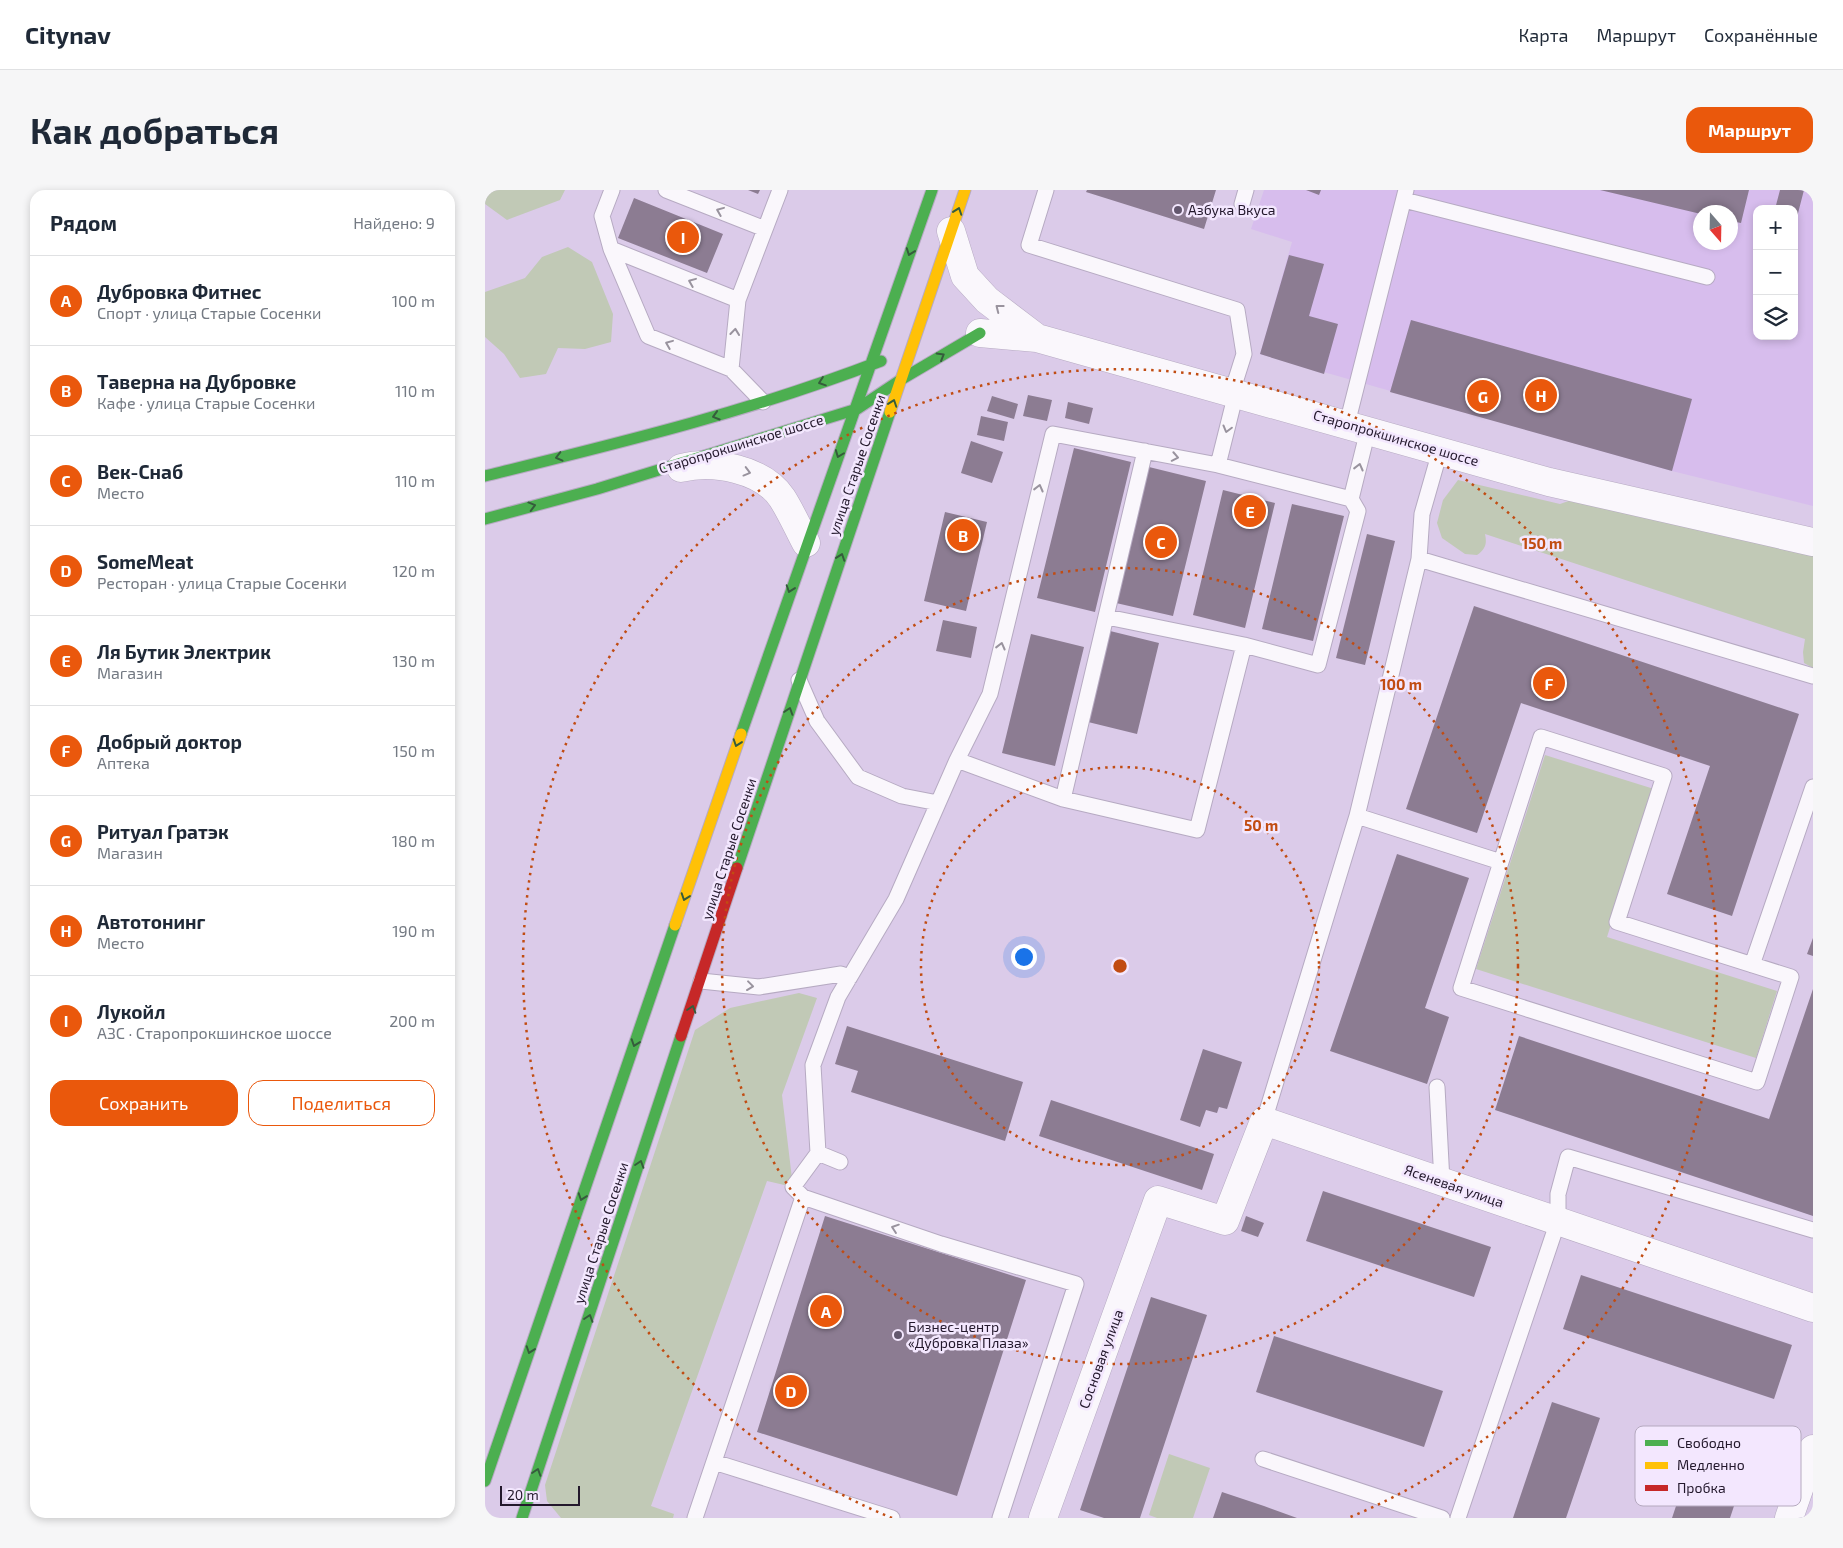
<!DOCTYPE html>
<html lang="ru">
<meta charset="utf-8">
<style>
:root{--surface:#fff;--page:#f6f6f7;--text:#1f2937;--muted:#747a83;--line:#e0e1e3;--accent:#ea580c}
body{margin:0;font-family:"Exo 2",sans-serif;background:var(--page);color:var(--text)}
.controls{position:absolute;right:15px;top:15px;display:grid;overflow:hidden;border-radius:10px;box-shadow:0 2px 8px #0003}
.controls button{width:45px;height:45px;display:grid;place-items:center;padding:0;border:0;border-bottom:1px solid var(--line);background:var(--surface);color:var(--text);font:25px sans-serif}
.compass{position:absolute;left:1208px;top:15px;width:45px;height:45px;border-radius:50%;background:var(--surface);box-shadow:0 2px 8px #0003;rotate:160deg}
.scale{position:absolute;left:15px;bottom:12px;width:80px;box-sizing:border-box;padding-left:5px;border:2px solid #23182c;border-top:0;font-size:14px;line-height:18px;white-space:nowrap;color:#23182c;-webkit-text-stroke:4px #f3e7fe;paint-order:stroke}
.you{position:absolute;left:538px;top:766px;width:18px;height:18px;margin:-12px;border:4px solid #fff;border-radius:50%;background:#1a73e8;box-shadow:0 0 0 8px #1a73e833}
.badge{display:grid;place-items:center;width:32px;height:32px;border-radius:50%;background:var(--accent);color:#fff;font-size:16px;font-weight:700}
.pin{position:absolute;translate:-50% -50%;border:2px solid #fff;box-shadow:0 1px 5px #0006}
.list{margin:0;padding:0;list-style:none}
h2{display:flex;justify-content:space-between;align-items:center;height:65px;margin:0;padding:0 20px;font-size:21px}
h2 small{font-size:16px;font-weight:400;color:var(--muted)}
.list li{display:grid;grid-template-columns:32px 1fr auto;gap:15px;align-items:center;box-sizing:border-box;height:90px;padding:0 20px;border-top:1px solid var(--line)}
.list b{display:block;font-size:19px;white-space:nowrap}
.list p{margin:0;font-size:16px;white-space:nowrap;color:var(--muted)}
.list em{font-size:16px;font-style:normal;color:var(--muted)}
.actions{display:flex;gap:10px;padding:15px 20px}
.actions a{flex:1;padding:11px 0;border:1px solid var(--accent);border-radius:15px;text-align:center;font-size:18px;color:var(--accent)}
.actions .main{background:var(--accent);color:#fff}
.icon{flex:none;width:28px;height:28px;fill:none;stroke:currentColor;stroke-width:2;stroke-linecap:round;stroke-linejoin:round}
.map{position:relative;flex:none;width:1328px;height:1328px;overflow:hidden;border-radius:15px}
header{display:flex;align-items:center;gap:30px;box-sizing:border-box;height:70px;padding:0 25px;background:var(--surface);border-bottom:1px solid var(--line)}
header strong{font-size:24px}
nav{display:flex;gap:28px;margin-inline-start:auto;font-size:18px}
.intro{display:flex;align-items:center;justify-content:space-between;box-sizing:border-box;height:120px;padding:0 30px}
h1{margin:0;font-size:35px}
.button{padding:12px 22px;border-radius:15px;background:var(--accent);color:#fff;font-size:18px;font-weight:700}
main{display:flex;gap:30px;padding:0 30px}
aside{flex:1;background:var(--surface);border-radius:15px;box-shadow:0 2px 8px #0003}
.map>svg:first-child{display:block}
</style>
<header>
<strong>Citynav</strong>
<nav><a>Карта</a><a>Маршрут</a><a>Сохранённые</a></nav>
</header>
<div class="intro"><h1>Как добраться</h1><a class="button">Маршрут</a></div>
<main>
<aside>
<h2>Рядом<small>Найдено: 9</small></h2>
<ul class="list">
<li><span class="badge">A</span><div><b>Дубровка Фитнес</b><p>Спорт · улица Старые Сосенки</p></div><em>100 m</em></li>
<li><span class="badge">B</span><div><b>Таверна на Дубровке</b><p>Кафе · улица Старые Сосенки</p></div><em>110 m</em></li>
<li><span class="badge">C</span><div><b>Век-Снаб</b><p>Место</p></div><em>110 m</em></li>
<li><span class="badge">D</span><div><b>SomeMeat</b><p>Ресторан · улица Старые Сосенки</p></div><em>120 m</em></li>
<li><span class="badge">E</span><div><b>Ля Бутик Электрик</b><p>Магазин</p></div><em>130 m</em></li>
<li><span class="badge">F</span><div><b>Добрый доктор</b><p>Аптека</p></div><em>150 m</em></li>
<li><span class="badge">G</span><div><b>Ритуал Гратэк</b><p>Магазин</p></div><em>180 m</em></li>
<li><span class="badge">H</span><div><b>Автотонинг</b><p>Место</p></div><em>190 m</em></li>
<li><span class="badge">I</span><div><b>Лукойл</b><p>АЗС · Старопрокшинское шоссе</p></div><em>200 m</em></li>
</ul>
<div class="actions"><a class="main">Сохранить</a><a>Поделиться</a></div>
</aside>
<div class="map">
<svg width="1328" height="1328" viewBox="0 0 1328 1328">
<rect width="100%" height="100%" fill="#dbcbe9"/>
<path fill="#d7bded" fill-rule="evenodd" d="M779,0h549v316l-141,-35 -412,-117 32,-112 -41,-13zM1272,19h37v127h-37zM1216,22h30v30h-30z"/>
<path fill="#c1c9b6" d="M0,0h80l-5,10 -53,20 -22,-16z
M83,57l24,15 21,52 -2,28 -26,7 -27,-1 -12,26 -26,4 -16,-24 -19,-17v-45l40,-14 17,-21z
M973,290l102,24 23,-8 230,57v115l-9,-5 -1,-11 2,-13 -320,-105c2,9 1,15 -8,21l-12,-1 -23,-16 -5,-15 6,-23z
M1060,565l109,34 -47,148 170,54 -21,67 -280,-89z
M314,803l18,5 -35,97 11,92 -26,-6 -116,325 23,8 -1,4h-112l-14,-17 -2,-16 150,-455 35,-22z
M684,1264l41,14 -17,50h-36l-8,-3z"/>
<path fill="#8c7c92" d="M263,0h12l-2,4z
M602,0h129l-12,39 -118,-37z
M821,0h15l-2,5z
M1115,0h149l-8,33 -10,-2v-9l-30,2z
M1295,0h24l-8,31 -2,-12h-19z
M149,8l89,36 -16,39 -89,-35z
M804,65l35,9 -15,52 29,8 -14,50 -64,-20z
M926,130l281,79 -20,72 -282,-79z
M543,205l24,5 -5,21 -24,-5z
M507,206l26,8 -4,15 -27,-8z
M583,212l25,6 -4,16 -24,-6z
M496,226l27,6 -4,19 -27,-6z
M486,251l32,11 -11,31 -31,-10z
M589,258l57,14 -36,150 -58,-14z
M664,277l57,14 -33,135 -57,-13z
M738,300l52,13 -30,125 -52,-13z
M807,314l52,12 -31,125 -51,-12z
M460,322l42,10 -21,89 -42,-10z
M882,344l28,7 -30,124 -29,-7z
M989,416l325,108 -67,202 -65,-22 43,-128 -189,-63 -44,130 -71,-24z
M458,430l34,7 -6,31 -35,-7z
M621,440l53,13 -22,91 -53,-13z
M546,444l53,13 -29,119 -53,-13z
M912,664l72,24 -44,130 24,9 -22,67 -97,-33z
M1328,748v18l-6,-2z
M1328,799v227l-318,-106 24,-74 250,83z
M362,836l176,56 -18,59 -154,-49 7,-21 -23,-7z
M718,859l39,13 -15,47 -8,-2 -2,6 -11,-3 -6,17 -20,-7z
M566,910l163,54 -12,36 -163,-54z
M838,1001l168,56 -17,50 -168,-56z
M340,1026l201,64 -69,216 -200,-64z
M761,1026l18,7 -6,14 -17,-6z
M1096,1085l211,70 -18,54 -211,-70z
M666,1107l56,18 -67,203h-36l-24,-8z
M789,1146l169,55 -19,56 -168,-55z
M1067,1212l48,16 -34,100h-53z
M1209,1262l52,18 -16,48h-58z
M737,1302l42,14 33,12h-84z"/>
<g fill="none" stroke-linecap="round" stroke-linejoin="round">
<defs>
<path id="lane" d="M127,0l-10,26 9,33 127,51
M181,0l99,39
M561,0l-17,55 208,65 7,44 -12,38
M919,10l303,77
M757,14l4,-14
M126,59l37,87 83,33
M278,212l-32,-33 7,-69 42,-110
M862,234l59,-234
M733,275l18,-72
M934,369l3,-45 18,-63
M622,427l137,28 74,20 40,-154 -7,-12
M314,490l18,41 41,56 44,19 36,7
M472,570l106,39 134,31 47,-185
M578,609l82,-348
M872,626l144,46 -40,126 296,94 34,-105 -174,-55 47,-146 -123,-39 -40,125
M1267,775l61,-178
M216,791l58,6 82,-13 9,3
M952,897l5,95
M779,931l93,-305 62,-257 394,117
M333,963l22,9
M318,1007l138,47 135,40 -76,234
M778,1269l179,59
M229,1272l178,56
M210,1328l108,-321 -10,-10 25,-34 -5,-88 25,-68 58,-98 61,-139 33,-66 63,-260 165,31 133,34 17,-69
M973,1328l100,-297v-27l10,-37 245,73"/>
<path id="street" d="M466,41l14,45 22,24 50,38
M495,143l57,5 512,144 264,60
M196,278c32,-8 82,1 101,30 9,14 16,30 24,45
M558,1328l115,-318 67,21 39,-100 549,187
M1304,1328l24,-69"/>
<path id="fast" d="M0,286c134,-33 267,-65 396,-115
M0,329l112,-30 260,-80 45,-30 78,-46
M256,544l191,-544
M252,678l153,-456
M0,1291l190,-556
M37,1328l159,-482"/>
<path id="slow" d="M405,222l75,-222
M190,735l66,-191"/>
<path id="jam" d="M196,846l56,-168"/>
</defs>
<use href="#lane" stroke="#b6aac2" stroke-width="17"/>
<use href="#street" stroke="#b6aac2" stroke-width="29"/>
<use href="#fast" stroke="#b6aac2" stroke-width="13"/>
<use href="#slow" stroke="#b6aac2" stroke-width="13"/>
<use href="#jam" stroke="#b6aac2" stroke-width="13"/>
<use href="#lane" stroke="#faf7fc" stroke-width="15"/>
<use href="#street" stroke="#faf7fc" stroke-width="28"/>
<use href="#fast" stroke="#4caf50" stroke-width="11"/>
<use href="#slow" stroke="#ffc107" stroke-width="11"/>
<use href="#jam" stroke="#c62828" stroke-width="11"/>
</g>
<defs><path id="oneway-chevron" d="M-2-3.5L2.5 0L-2 3.5" fill="none" stroke-width="1.6" stroke-linecap="round" stroke-linejoin="round" transform="scale(1.25)"/></defs>
<g stroke="#99939e">
<use href="#oneway-chevron" transform="translate(235 21) rotate(-158)"/>
<use href="#oneway-chevron" transform="translate(207 92) rotate(-158)"/>
<use href="#oneway-chevron" transform="translate(514 118) rotate(-142)"/>
<use href="#oneway-chevron" transform="translate(250 142) rotate(-84)"/>
<use href="#oneway-chevron" transform="translate(184 154) rotate(-158)"/>
<use href="#oneway-chevron" transform="translate(742 239) rotate(105)"/>
<use href="#oneway-chevron" transform="translate(690 267) rotate(11)"/>
<use href="#oneway-chevron" transform="translate(874 277) rotate(-76)"/>
<use href="#oneway-chevron" transform="translate(262 282) rotate(15)"/>
<use href="#oneway-chevron" transform="translate(554 298) rotate(-76)"/>
<use href="#oneway-chevron" transform="translate(516 456) rotate(-76)"/>
<use href="#oneway-chevron" transform="translate(265 796) rotate(7)"/>
<use href="#oneway-chevron" transform="translate(410 1038) rotate(-161)"/>
</g>
<g stroke="#355c3c">
<use href="#oneway-chevron" transform="translate(473 21) rotate(-71)"/>
<use href="#oneway-chevron" transform="translate(425 62) rotate(110)"/>
<use href="#oneway-chevron" transform="translate(456 166) rotate(-30)"/>
<use href="#oneway-chevron" transform="translate(337 192) rotate(161)"/>
<use href="#oneway-chevron" transform="translate(408 213) rotate(-71)"/>
<use href="#oneway-chevron" transform="translate(231 226) rotate(163)"/>
<use href="#oneway-chevron" transform="translate(354 264) rotate(111)"/>
<use href="#oneway-chevron" transform="translate(74 267) rotate(166)"/>
<use href="#oneway-chevron" transform="translate(47 316) rotate(-15)"/>
<use href="#oneway-chevron" transform="translate(356 367) rotate(-71)"/>
<use href="#oneway-chevron" transform="translate(305 399) rotate(109)"/>
<use href="#oneway-chevron" transform="translate(304 521) rotate(-72)"/>
<use href="#oneway-chevron" transform="translate(252 553) rotate(109)"/>
<use href="#oneway-chevron" transform="translate(200 707) rotate(109)"/>
<use href="#oneway-chevron" transform="translate(207 819) rotate(-72)"/>
<use href="#oneway-chevron" transform="translate(150 853) rotate(109)"/>
<use href="#oneway-chevron" transform="translate(155 974) rotate(-72)"/>
<use href="#oneway-chevron" transform="translate(97 1007) rotate(109)"/>
<use href="#oneway-chevron" transform="translate(104 1128) rotate(-72)"/>
<use href="#oneway-chevron" transform="translate(45 1160) rotate(109)"/>
<use href="#oneway-chevron" transform="translate(52 1282) rotate(-72)"/>
</g>
<g fill="none" stroke="#c14c12" stroke-width="2.5" stroke-dasharray="2.5 5">
<circle cx="635" cy="776" r="199"/>
<circle cx="635" cy="776" r="398"/>
<path d="M407 1328A597 597 0 1 1 863 1328"/>
</g>
<g fill="#63576e" stroke="#f3e7fe" stroke-width="2">
<circle cx="693" cy="20" r="5"/>
<circle cx="413" cy="1145" r="5"/>
</g>
<g text-anchor="middle" stroke-width="5" stroke-linejoin="round" paint-order="stroke">
<g font-size="14" fill="#23182c" stroke="#f3e7fe" text-anchor="start">
<text x="703" y="25">Азбука Вкуса</text>
<text x="423" y="1142">Бизнес-центр<tspan x="423" dy="16">«Дубровка Плаза»</tspan></text>
</g>
<g font-size="14" fill="#23182c" stroke="#f3e7fe">
<text transform="translate(911 248) rotate(16)" y="5">Старопрокшинское шоссе</text>
<text transform="translate(256 254) rotate(-17)" y="5">Старопрокшинское шоссе</text>
<text transform="translate(372 275) rotate(-71)" y="5">улица Старые Сосенки</text>
<text transform="translate(244 659) rotate(-72)" y="5">улица Старые Сосенки</text>
<text transform="translate(969 996) rotate(19)" y="5">Ясеневая улица</text>
<text transform="translate(116 1043) rotate(-72)" y="5">улица Старые Сосенки</text>
<text transform="translate(616 1169) rotate(-70)" y="5">Сосновая улица</text>
</g>
</g>
<rect x="1150" y="1236" width="166" height="80" rx="8" fill="#f3e7fe" stroke="#b5a9bf" stroke-width="1"/>
<rect x="1160" y="1250" width="23" height="6" fill="#4caf50"/>
<rect x="1160" y="1272" width="23" height="7" fill="#ffc107"/>
<rect x="1160" y="1295" width="23" height="6" fill="#c62828"/>
<g font-size="14" fill="#23182c">
<text x="1192" y="1258">Свободно</text>
<text x="1192" y="1280">Медленно</text>
<text x="1192" y="1303">Пробка</text>
</g>
<circle cx="635" cy="776" r="8" fill="#c14c12" stroke="#f3e7fe" stroke-width="2.5"/>
<g font-size="15" text-anchor="middle" font-weight="bold" fill="#c14c12" stroke="#f3e7fe" stroke-width="5" stroke-linejoin="round" paint-order="stroke">
<text x="1057" y="359">150 m</text>
<text x="916" y="500">100 m</text>
<text x="776" y="641">50 m</text>
</g>
</svg>
<div class="controls">
<button>+</button>
<button>−</button>
<button><svg class="icon" aria-label="layers" viewBox="0 0 24 24"><path d="M12 4l9 5-9 5-9-5zM3 14l9 5 9-5"/></svg></button>
</div>
<svg class="compass" viewBox="-18 -18 36 36"><path d="M0-13l5 13h-10z" fill="#e53935"/><path d="M0 13l5-13h-10z" fill="#747a83"/></svg>
<div class="scale">20 m</div>
<div class="you"></div>
<div class="pin badge" style="left:341px;top:1121px">A</div>
<div class="pin badge" style="left:478px;top:345px">B</div>
<div class="pin badge" style="left:676px;top:352px">C</div>
<div class="pin badge" style="left:306px;top:1201px">D</div>
<div class="pin badge" style="left:765px;top:321px">E</div>
<div class="pin badge" style="left:1064px;top:493px">F</div>
<div class="pin badge" style="left:998px;top:206px">G</div>
<div class="pin badge" style="left:1056px;top:205px">H</div>
<div class="pin badge" style="left:198px;top:47px">I</div>
</div>
</main>
